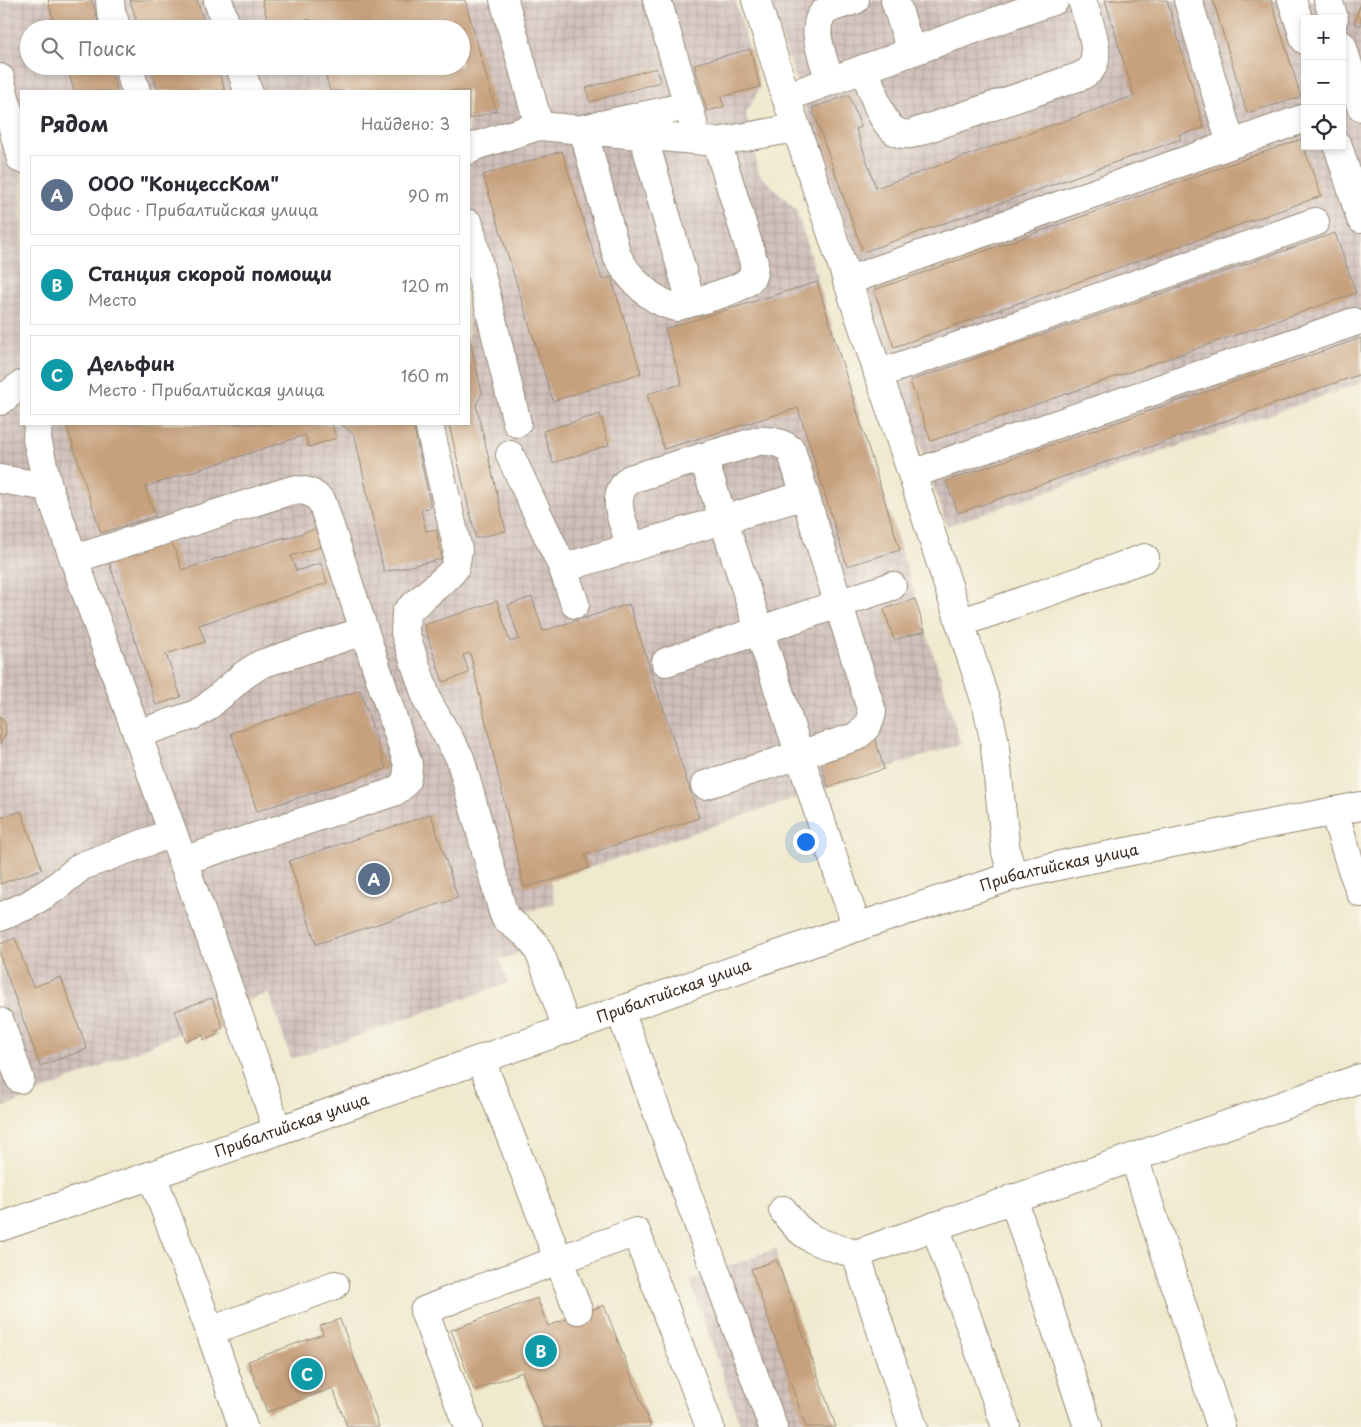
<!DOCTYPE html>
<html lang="ru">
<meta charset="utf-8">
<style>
:root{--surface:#fff;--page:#f2f2f3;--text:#2b2b33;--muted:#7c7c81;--line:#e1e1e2;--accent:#c8321e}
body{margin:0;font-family:"Playpen Sans",sans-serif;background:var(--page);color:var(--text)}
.controls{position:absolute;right:15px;top:15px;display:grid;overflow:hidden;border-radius:0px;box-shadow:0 2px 8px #0003}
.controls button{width:45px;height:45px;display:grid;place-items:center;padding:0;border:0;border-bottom:1px solid var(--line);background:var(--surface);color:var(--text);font:25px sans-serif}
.you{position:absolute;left:805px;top:841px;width:18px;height:18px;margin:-12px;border:4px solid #fff;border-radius:50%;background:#1a73e8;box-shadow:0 0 0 8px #1a73e833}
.badge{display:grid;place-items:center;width:32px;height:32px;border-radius:50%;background:var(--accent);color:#fff;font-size:16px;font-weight:700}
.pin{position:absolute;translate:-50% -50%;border:2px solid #fff;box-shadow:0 1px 5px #0006}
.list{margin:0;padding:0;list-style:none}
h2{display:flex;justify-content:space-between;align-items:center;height:65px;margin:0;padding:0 20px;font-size:21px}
h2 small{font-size:16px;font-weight:400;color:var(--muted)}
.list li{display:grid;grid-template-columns:32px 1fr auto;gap:15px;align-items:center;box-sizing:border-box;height:80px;margin:0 10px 10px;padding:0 10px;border:1px solid var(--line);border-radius:0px}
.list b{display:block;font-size:19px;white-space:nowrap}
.list p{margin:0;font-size:16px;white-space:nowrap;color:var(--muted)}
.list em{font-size:16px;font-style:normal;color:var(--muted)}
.icon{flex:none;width:28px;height:28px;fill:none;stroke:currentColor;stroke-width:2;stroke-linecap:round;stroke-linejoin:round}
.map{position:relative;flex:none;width:1361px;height:1427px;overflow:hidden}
.search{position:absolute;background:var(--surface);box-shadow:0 2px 8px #0003;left:20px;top:20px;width:450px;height:55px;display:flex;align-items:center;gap:12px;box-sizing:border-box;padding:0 18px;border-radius:28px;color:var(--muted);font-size:19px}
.panel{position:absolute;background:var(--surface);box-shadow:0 2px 8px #0003;left:20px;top:90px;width:450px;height:335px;border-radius:0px}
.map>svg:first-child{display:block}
</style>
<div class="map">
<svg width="1361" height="1427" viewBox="0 0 1361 1427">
<defs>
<pattern id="industrial-grid" width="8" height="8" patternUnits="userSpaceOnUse" patternTransform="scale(1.25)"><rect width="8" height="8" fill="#d0c0bb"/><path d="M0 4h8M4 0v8" fill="none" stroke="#b4a5a0"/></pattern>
</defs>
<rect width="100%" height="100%" fill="#fbf7ec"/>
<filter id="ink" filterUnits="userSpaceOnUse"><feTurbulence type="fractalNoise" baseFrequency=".02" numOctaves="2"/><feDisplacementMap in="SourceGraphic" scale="10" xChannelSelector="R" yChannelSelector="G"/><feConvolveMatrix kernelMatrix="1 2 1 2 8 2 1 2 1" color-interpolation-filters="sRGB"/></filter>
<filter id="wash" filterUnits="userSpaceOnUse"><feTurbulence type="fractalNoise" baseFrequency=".0096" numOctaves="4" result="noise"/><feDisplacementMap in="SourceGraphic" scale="20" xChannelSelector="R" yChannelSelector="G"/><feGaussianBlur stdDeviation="1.12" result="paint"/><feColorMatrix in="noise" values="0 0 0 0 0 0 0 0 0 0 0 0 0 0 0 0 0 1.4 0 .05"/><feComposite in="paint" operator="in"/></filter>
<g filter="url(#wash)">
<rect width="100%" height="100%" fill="#efe9ce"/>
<path fill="url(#industrial-grid)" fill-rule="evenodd" d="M0,0h735l25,87 -14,27 13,60 37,35 165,535 -133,43 -278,94 5,22 -39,12 9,36 -25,9 8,23 -217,76 -22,-66 -52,18 6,17 -8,3 2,4 -13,5 -2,-5 -16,6 -4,-9 -182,77zM29,29h432v37h-432zM21,91h448v333h-448z
M769,0h592v383l-414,143zM1305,19h37v127h-37z
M777,1248v12l59,167h-95l-51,-146z"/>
<g id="blocks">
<path fill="#c7a17e" d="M48,0h44l8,29h-44z
M130,0h67l9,29h-67z
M262,0h203l31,111 -27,8v-28h-139l-7,-25h138v-37h-149l-2,-10 -40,10z
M1105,0h62l37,128 -25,7 2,4 -318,113 -51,-144 37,-13 12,32 -5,2 20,59 258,-92z
M1213,0h58l30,97 -54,16z
M1361,3v23l-7,-3z
M750,49l10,38 -39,10 3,10 -17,4 -13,-47z
M67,66h43l7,25h-43z
M150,66h67l8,25h-67z
M656,68l4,14 -70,20 -4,-14z
M1301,139l20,57 -427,151 -20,-57z
M562,151l40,129 9,-3 30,96 -88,28 -70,-226z
M1335,233l21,60 -425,148 -21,-60z
M817,282l83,268 -53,16 -49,-158 -134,41 -17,-55 35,-10 -17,-55z
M469,336l13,57 -6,12 30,126 -30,7 -27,-114h20z
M1361,338v36l-403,139 -12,-32z
M600,414l9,31 -56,18 -10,-32z
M66,424h266l4,14 -27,9 -4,-12 -160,52 10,29 -54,17z
M341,424h72l18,83 -10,3 5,21 10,-2 6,30 -58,13 -29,-136z
M317,528l6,18 -32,10 5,15 25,-8 6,20 -128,42 6,17 -39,12 15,43 -25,8 -47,-143 63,-20 10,28 103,-33v2z
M532,597l11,34 86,-27 70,214 -114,37 4,13 -33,11 -32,8 -54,-234 -7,2 6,18 -26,9 -19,-57 73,-24 13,41 9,-3 -11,-34z
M915,599l10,32 -31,9 -10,-31z
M360,690l26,79 -129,42 -26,-78z
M0,716l5,7 1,7 -1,6 -5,8z
M875,739l9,30 -56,18 -9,-31z
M21,811l21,58 -42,15v-66z
M431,814l27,84 -142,46 -27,-83z
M15,938l18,49 28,-10 26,72 -47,17 -40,-110v-12z
M212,998l11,30 -8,3 2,4 -13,5 -1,-5 -17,6 -11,-30z
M777,1260l59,167h-30l-55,-158z
M537,1298l11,28 56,-21 47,122h-107l-22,-55 -48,18 -23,-60z
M340,1319l39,108h-32l-14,-39 -66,24 -19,-51 75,-27 -3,-8z"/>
</g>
</g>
<g filter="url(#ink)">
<use href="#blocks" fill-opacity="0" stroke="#958a76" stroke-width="1"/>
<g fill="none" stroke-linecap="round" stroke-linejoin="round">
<defs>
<g id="minor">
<path d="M110,0l1,11 6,18"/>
<path d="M218,0l9,29"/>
<path d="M657,0l36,122"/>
<path d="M756,0l30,97 126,377 75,232 7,33 12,113 7,24"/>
<path d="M895,0l16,51"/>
<path d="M1188,0l43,144"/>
<path d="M1292,0l13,40"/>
<path d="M1328,0l6,19"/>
<path d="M1342,45l19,62"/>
<path d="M128,66l8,25"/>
<path d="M240,66l8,25"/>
<path d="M865,68c6,18 15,58 34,65 4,2 9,1 12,1l170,-58c3,-2 8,-4 10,-7 12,-16 -4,-51 -9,-69"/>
<path d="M0,78l21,81"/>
<path d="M830,81c-5,-19 -25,-60 -1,-72 8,-4 18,-6 26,-9"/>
<path d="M786,97l269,-97"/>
<path d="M688,106l-105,23 34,127c12,22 33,45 58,51 17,-5 67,-16 76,-29 3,-4 3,-10 3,-15l-37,-121"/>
<path d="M539,126l178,16 79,-14"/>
<path d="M643,135l48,167"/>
<path d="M1338,146l23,73"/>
<path d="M469,150l6,-4 64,-20 -35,-126"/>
<path d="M469,224l48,199"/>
<path d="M847,281l458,-163"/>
<path d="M878,374l437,-152"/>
<path d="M0,401l21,-16"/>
<path d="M38,424l-1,15 11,48 205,568 24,75"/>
<path d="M429,424l29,126 -3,18 -7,8 -36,31 -6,6 -1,20 23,69 32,56 43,154 3,7 20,15 9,10 7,14 25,71"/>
<path d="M510,455l53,113 242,-73"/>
<path d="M703,457l135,416 19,54"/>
<path d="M912,474l442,-152"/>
<path d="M0,479l48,8"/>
<path d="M632,547c-8,-22 -24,-50 -2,-68l128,-38c13,-1 23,1 33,9l81,262c-2,12 -7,18 -17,25l-150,48"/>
<path d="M74,559l218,-69c13,0 20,1 30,12l86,262c0,15 -1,20 -14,28l-212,69"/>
<path d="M563,568l12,36"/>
<path d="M960,623l185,-65"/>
<path d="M666,662l226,-76"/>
<path d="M137,734l57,-19 12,-7 38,-33 17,-11 103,-33"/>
<path d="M1334,811l17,56 10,26"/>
<path d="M0,917l28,-12 24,-15 30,-24 90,-33"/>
<path d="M620,1011l153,416"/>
<path d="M0,1022l20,57"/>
<path d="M481,1060l97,250"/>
<path d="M1134,1157l87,270"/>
<path d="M152,1175l58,156 33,96"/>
<path d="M1013,1198l75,229"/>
<path d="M783,1210c20,31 39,34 73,44l505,-176"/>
<path d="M935,1226l71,201"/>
<path id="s1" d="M0,1227l152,-52 705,-248 156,-51 62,-14 286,-56"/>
<path d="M856,1254l57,173"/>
<path d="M210,1331l125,-46"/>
<path d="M468,1427l-44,-116 44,-18 168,-61 74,195"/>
</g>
</defs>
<use href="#minor" stroke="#958a76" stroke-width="30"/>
<use href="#minor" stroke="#fff" stroke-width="28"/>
</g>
</g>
<g text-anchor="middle" stroke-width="5" stroke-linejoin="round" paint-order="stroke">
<g font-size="15" fill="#3b2a1e" stroke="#fbf7ec">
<text dy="5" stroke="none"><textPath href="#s1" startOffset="1119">Прибалтийская улица</textPath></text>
<text dy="5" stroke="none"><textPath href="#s1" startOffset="714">Прибалтийская улица</textPath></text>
<text dy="5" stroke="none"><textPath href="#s1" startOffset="309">Прибалтийская улица</textPath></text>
</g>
</g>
</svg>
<div class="controls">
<button>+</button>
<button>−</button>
<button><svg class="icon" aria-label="locate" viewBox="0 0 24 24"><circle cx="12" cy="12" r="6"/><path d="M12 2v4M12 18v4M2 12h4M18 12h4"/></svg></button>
</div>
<div class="you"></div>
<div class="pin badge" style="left:374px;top:879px;background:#5c6f8a">A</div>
<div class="pin badge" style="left:541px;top:1351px;background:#0f9aa8">B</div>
<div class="pin badge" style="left:307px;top:1374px;background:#0f9aa8">C</div>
<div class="search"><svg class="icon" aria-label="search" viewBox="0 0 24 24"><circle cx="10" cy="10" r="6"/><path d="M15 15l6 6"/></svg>Поиск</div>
<section class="panel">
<h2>Рядом<small>Найдено: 3</small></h2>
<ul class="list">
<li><span class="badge" style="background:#5c6f8a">A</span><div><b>ООО &quot;КонцессКом&quot;</b><p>Офис · Прибалтийская улица</p></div><em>90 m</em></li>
<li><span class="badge" style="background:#0f9aa8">B</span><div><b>Станция скорой помощи</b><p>Место</p></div><em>120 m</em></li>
<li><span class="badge" style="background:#0f9aa8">C</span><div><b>Дельфин</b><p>Место · Прибалтийская улица</p></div><em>160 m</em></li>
</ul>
</section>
</div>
